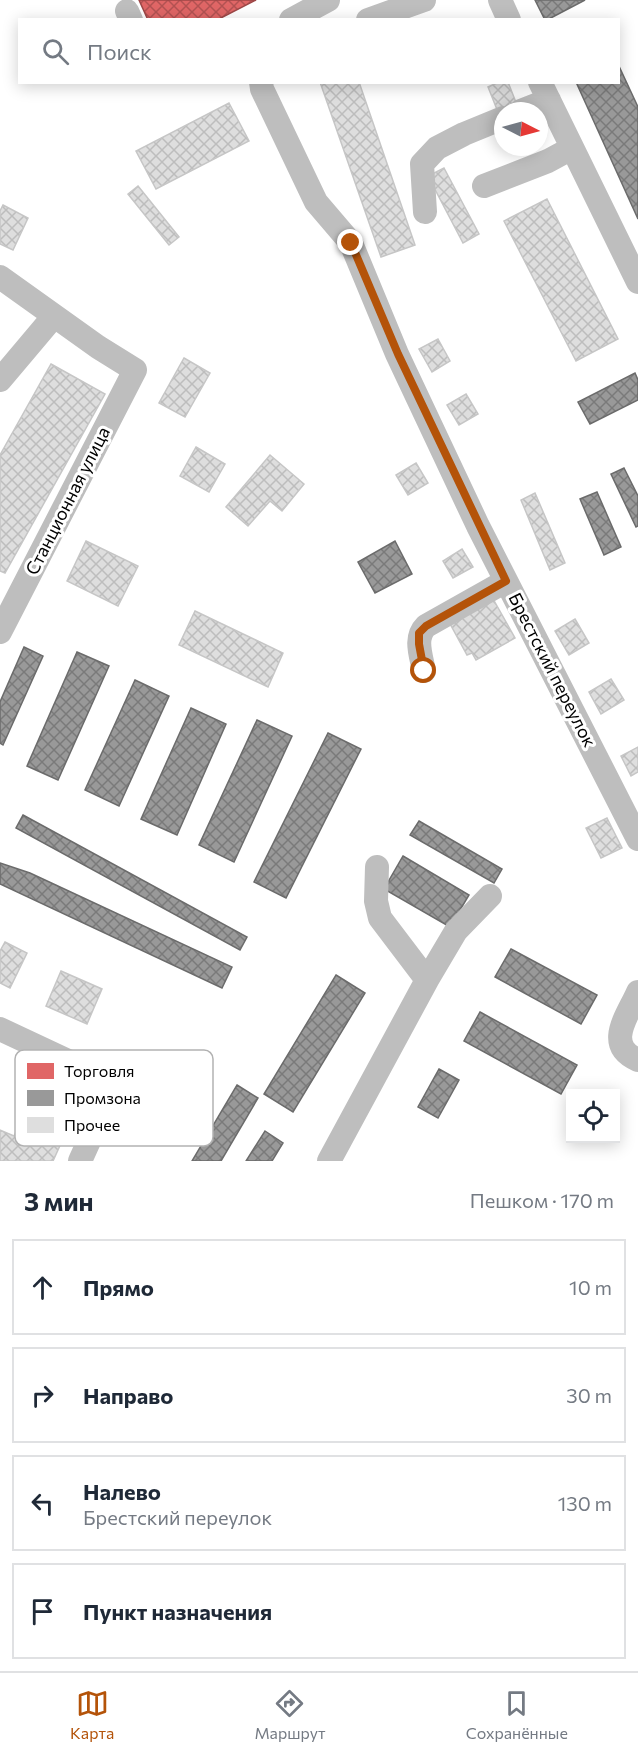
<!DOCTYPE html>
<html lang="ru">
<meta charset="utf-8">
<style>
:root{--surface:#fff;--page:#f2f2f3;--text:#1f2937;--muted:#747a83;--line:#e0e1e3;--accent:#b45309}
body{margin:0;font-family:Commissioner,sans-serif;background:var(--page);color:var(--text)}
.controls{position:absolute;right:18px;bottom:18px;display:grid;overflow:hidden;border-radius:0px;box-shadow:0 3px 15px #0003}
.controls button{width:54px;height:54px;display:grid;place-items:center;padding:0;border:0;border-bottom:2px solid var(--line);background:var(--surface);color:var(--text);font:30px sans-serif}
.compass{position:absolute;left:494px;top:102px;width:54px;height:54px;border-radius:50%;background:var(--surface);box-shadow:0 3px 15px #0003;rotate:96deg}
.stop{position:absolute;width:18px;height:18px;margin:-14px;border:4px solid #b45309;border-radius:50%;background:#fff}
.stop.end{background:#b45309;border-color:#fff;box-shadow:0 2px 6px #0008}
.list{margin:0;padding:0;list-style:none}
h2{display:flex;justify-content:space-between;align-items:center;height:78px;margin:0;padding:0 24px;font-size:26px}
h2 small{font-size:20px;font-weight:400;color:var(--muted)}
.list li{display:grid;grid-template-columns:39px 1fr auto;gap:18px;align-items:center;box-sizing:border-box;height:96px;margin:0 12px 12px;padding:0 12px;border:2px solid var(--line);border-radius:0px}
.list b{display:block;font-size:22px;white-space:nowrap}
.list p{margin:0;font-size:20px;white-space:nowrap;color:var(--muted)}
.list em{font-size:20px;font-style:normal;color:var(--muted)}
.icon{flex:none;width:33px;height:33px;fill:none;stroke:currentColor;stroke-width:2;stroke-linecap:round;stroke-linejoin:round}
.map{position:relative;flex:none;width:638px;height:1161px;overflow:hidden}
.search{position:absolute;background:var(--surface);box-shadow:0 3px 15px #0003;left:18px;right:18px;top:18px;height:66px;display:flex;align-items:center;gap:15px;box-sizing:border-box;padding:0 21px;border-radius:0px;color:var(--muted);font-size:22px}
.sheet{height:510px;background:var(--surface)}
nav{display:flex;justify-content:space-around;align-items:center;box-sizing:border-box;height:84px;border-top:2px solid var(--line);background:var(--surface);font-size:16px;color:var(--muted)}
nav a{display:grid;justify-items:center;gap:3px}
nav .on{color:var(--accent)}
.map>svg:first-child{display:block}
</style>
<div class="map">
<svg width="638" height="1161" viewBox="0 0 638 1161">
<defs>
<pattern id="shops-cross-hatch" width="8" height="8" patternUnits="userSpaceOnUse" patternTransform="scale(1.5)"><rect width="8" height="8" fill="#e06666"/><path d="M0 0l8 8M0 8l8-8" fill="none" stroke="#b35252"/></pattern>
<pattern id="industry-cross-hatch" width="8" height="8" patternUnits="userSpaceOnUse" patternTransform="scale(1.5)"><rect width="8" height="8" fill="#999"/><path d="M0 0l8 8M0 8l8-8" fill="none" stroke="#7a7a7a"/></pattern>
<pattern id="building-cross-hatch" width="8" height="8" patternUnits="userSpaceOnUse" patternTransform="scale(1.5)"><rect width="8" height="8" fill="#dedede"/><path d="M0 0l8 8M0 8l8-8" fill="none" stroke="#bdbdbd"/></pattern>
</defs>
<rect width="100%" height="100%" fill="#fff"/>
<path fill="url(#shops-cross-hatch)" stroke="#9d4747" stroke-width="1.5" d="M139,0h117l-39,20h-69z"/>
<path fill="url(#industry-cross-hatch)" stroke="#6b6b6b" stroke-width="1.5" d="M535,0h50l-38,20h-2z
M618,64l20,43v112l-62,-137h42z
M635,373l3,7v20l-48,24 -12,-22z
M624,468l14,28v30l-2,1 -25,-53z
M597,492l24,55 -17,8 -24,-56z
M395,541l17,33 -37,19 -17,-31z
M24,647l19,9 -40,89 -3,-2v-41z
M77,652l32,14 -51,114 -31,-14z
M135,680l34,16 -50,110 -34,-16z
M191,708l35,16 -49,111 -36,-16z
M257,720l35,16 -58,126 -35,-17z
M328,733l33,16 -75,149 -32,-16z
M23,815l224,122 -7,13 -224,-122z
M419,821l83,48 -8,14 -84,-48z
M403,856l66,39 -19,32 -66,-38z
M0,863l30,10 202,94 -10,21 -222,-104z
M511,949l86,46 -16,29 -86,-47z
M336,975l29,18 -72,119 -29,-18z
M480,1012l97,53 -16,29 -97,-53z
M439,1069l20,11 -21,38 -20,-11z
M237,1085l21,13 -37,63h-29z
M265,1131l18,12 -11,18h-26z"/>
<path fill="url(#building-cross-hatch)" stroke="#c6c6c6" stroke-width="1.5" d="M320,82h39l56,163 -34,12z
M499,82h9l9,23 -19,7 -10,-25z
M229,103l20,38 -93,48 -20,-38z
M444,168l35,66 -16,9 -35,-67z
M138,186l41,51 -10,8 -41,-51z
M547,199l71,140 -42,22 -72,-140z
M3,205l25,13 -15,32 -13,-6v-33z
M438,339l12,22 -18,11 -13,-23z
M184,358l26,15 -25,44 -26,-14z
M51,364l54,30 -100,179 -5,-2v-116z
M466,394l12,20 -19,11 -12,-20z
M196,447l29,17 -16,28 -29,-16z
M270,455l34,29 -22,27 -12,-10 -22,25 -22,-19z
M416,463l12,20 -20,12 -12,-20z
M535,493l30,70 -15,7 -29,-70z
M86,541l52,25 -20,40 -51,-25z
M462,549l11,18 -20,11 -10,-17z
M492,597l23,41 -39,22 -4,-7 -5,2 -19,-35z
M195,611l88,42 -15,34 -89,-42z
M575,619l14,24 -20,12 -14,-24z
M611,679l13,21 -23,14 -12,-22z
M638,747v25l-7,4 -10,-20z
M607,818l15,30 -21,10 -15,-30z
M5,942l22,11 -17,35 -10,-5v-32z
M61,971l41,18 -15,35 -41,-18z
M44,1069l42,19 -33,73h-53v-31l14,6z"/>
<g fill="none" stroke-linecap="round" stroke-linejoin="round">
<path stroke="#bebebe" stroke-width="24" d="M500,0l9,20
M127,11l4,9
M291,20l37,-20
M368,20l56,-20
M261,82l1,7 54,113 35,41 46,111 81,172 160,313
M540,82l98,200
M521,111l28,-11
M484,186l64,-25 24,-13
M425,212l-3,-48 15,-16 27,-14 39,-16
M0,277l98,70 37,23 -135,262
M0,380l54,-64
M424,671c-3,-16 -10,-33 2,-45l80,-45
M377,867l-1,34 4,17 47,62
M638,992c-11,25 -34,53 0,68
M0,1029l113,53v6l-33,73
M329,1161l98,-181 29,-49 34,-35"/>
</g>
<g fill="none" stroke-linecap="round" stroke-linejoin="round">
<path stroke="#b45309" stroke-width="8" d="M351,243l47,111 108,227 -80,45 -7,7v11l5,27"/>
</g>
<g text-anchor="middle" stroke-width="6" stroke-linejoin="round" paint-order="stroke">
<g font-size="18" fill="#000" stroke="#fff">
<text transform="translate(68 501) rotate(-63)" y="6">Станционная улица</text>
<text transform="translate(552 670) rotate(63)" y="6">Брестский переулок</text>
</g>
</g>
<rect x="15" y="1050" width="198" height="96" rx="9" fill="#fff" stroke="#b2b2b2" stroke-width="1.5"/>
<rect x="27" y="1063" width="27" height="16" fill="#e06666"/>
<rect x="27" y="1090" width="27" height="16" fill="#999"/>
<rect x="27" y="1117" width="27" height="16" fill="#dedede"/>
<g font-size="16" fill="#000">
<text x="64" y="1077">Торговля</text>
<text x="64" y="1104">Промзона</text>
<text x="64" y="1131">Прочее</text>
</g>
</svg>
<div class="controls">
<button><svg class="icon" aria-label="locate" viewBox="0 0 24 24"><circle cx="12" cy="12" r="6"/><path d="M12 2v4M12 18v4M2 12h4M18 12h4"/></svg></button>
</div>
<svg class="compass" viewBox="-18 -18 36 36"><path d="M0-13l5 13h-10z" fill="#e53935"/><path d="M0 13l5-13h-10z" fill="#747a83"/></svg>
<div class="stop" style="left:424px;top:671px"></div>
<div class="stop end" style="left:351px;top:243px"></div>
<div class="search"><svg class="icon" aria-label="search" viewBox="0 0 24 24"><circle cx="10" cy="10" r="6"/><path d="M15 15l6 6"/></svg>Поиск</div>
</div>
<section class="sheet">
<h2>3 мин<small>Пешком · 170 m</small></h2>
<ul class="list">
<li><svg class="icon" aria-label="ahead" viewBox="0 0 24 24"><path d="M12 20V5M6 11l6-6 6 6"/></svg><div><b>Прямо</b></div><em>10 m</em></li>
<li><svg class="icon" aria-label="right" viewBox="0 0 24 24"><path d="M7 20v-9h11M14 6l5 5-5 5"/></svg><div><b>Направо</b></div><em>30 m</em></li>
<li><svg class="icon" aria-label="left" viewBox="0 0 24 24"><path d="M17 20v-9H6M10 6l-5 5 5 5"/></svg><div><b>Налево</b><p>Брестский переулок</p></div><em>130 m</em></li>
<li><svg class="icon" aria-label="arrive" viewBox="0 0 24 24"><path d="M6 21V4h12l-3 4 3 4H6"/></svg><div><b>Пункт назначения</b></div></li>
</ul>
</section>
<nav>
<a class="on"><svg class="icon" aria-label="map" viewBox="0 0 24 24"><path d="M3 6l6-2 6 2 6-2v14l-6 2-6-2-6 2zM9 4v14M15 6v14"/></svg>Карта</a>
<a><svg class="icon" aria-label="directions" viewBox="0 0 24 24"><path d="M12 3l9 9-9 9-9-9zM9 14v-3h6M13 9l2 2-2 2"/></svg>Маршрут</a>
<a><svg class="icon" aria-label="saved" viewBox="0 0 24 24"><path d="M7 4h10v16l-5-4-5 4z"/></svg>Сохранённые</a>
</nav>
